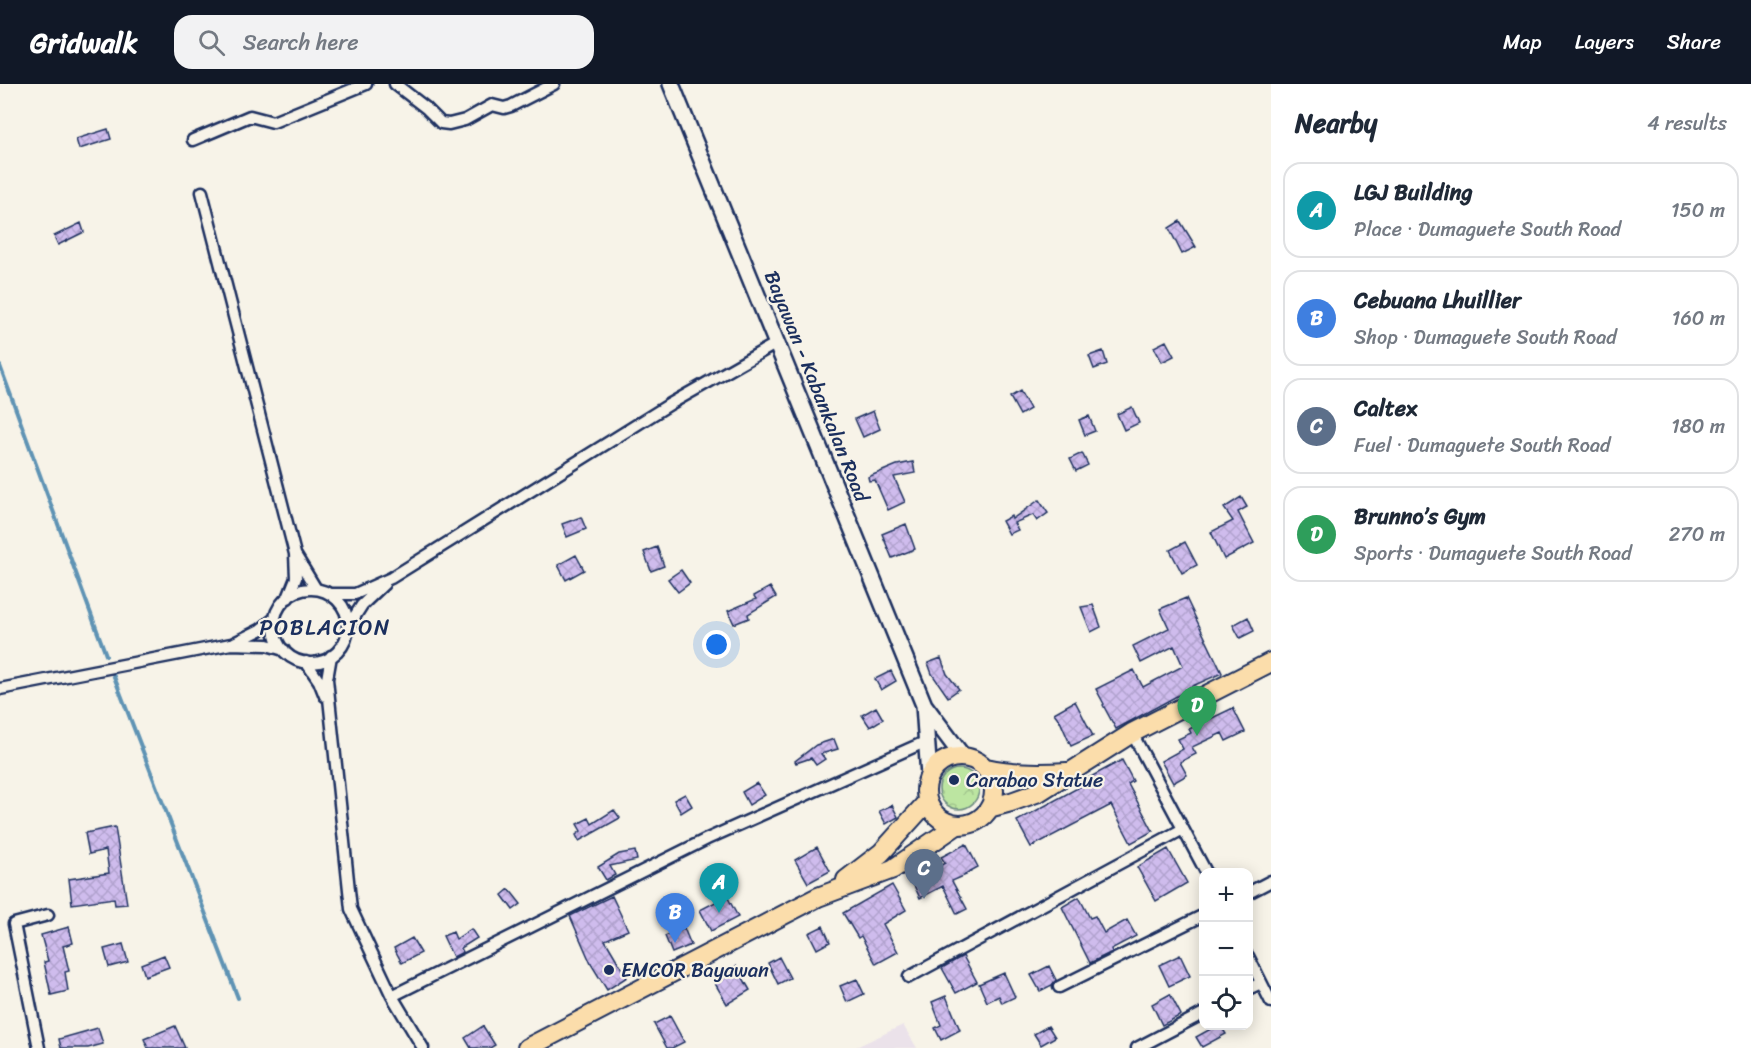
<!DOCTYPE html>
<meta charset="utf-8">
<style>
:root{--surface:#fff;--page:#f2f2f3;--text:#1f2937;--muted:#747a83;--line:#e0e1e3;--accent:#111827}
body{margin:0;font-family:Sriracha,sans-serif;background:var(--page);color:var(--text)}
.controls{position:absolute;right:18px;bottom:18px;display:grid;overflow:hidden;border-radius:12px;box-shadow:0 3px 15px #0003}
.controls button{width:54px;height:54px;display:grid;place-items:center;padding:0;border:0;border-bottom:2px solid var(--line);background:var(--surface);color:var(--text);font:30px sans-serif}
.you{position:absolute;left:717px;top:561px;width:21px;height:21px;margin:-15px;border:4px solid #fff;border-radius:50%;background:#1a73e8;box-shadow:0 0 0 9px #1a73e833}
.badge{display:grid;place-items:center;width:39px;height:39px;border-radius:50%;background:var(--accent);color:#fff;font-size:20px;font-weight:700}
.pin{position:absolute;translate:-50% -50px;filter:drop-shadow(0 2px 3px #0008)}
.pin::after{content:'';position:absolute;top:32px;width:21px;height:18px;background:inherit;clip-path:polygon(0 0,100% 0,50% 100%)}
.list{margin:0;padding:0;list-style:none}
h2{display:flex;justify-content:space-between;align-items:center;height:78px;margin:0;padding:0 24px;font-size:26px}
h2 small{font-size:20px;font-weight:400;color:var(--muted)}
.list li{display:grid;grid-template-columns:39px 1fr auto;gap:18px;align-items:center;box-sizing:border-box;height:96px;margin:0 12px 12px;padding:0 12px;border:2px solid var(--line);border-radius:18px}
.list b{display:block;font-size:22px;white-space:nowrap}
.list p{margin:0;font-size:20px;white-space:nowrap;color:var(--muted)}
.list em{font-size:20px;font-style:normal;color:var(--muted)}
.icon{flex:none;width:33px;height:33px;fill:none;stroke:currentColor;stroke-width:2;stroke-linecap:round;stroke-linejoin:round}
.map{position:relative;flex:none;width:1271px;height:964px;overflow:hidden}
header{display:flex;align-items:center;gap:36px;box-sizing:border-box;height:84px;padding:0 30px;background:var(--accent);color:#fff}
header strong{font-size:28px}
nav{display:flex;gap:33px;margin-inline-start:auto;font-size:21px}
.search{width:420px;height:54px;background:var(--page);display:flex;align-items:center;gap:15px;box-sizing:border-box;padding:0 21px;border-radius:18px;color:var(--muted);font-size:22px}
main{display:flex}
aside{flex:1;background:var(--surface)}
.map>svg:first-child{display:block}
</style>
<header>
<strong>Gridwalk</strong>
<div class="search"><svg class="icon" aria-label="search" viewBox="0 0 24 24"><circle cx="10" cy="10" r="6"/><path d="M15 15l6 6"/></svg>Search here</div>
<nav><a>Map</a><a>Layers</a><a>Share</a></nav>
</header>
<main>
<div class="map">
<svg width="1271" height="964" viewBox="0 0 1271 964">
<defs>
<pattern id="park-crowns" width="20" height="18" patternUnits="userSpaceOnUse" patternTransform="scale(1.5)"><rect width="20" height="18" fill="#bce5a1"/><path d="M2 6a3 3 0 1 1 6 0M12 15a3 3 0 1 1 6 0" fill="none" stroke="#a1c58d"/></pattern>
<pattern id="building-cross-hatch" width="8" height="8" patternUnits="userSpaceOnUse" patternTransform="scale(1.5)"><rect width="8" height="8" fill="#cfbced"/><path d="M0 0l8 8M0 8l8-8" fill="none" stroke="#b1a2ce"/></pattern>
</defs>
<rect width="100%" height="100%" fill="#f7f3e8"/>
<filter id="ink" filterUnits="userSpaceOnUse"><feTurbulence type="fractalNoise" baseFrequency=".0167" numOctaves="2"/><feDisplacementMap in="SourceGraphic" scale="12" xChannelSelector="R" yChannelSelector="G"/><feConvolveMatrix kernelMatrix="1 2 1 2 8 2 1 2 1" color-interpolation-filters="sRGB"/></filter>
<g filter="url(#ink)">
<path fill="#ebe2ea" d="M903,941l14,23h-63z"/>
<path fill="url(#park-crowns)" stroke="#6c8a80" stroke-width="1.5" d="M939 705a20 20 0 1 1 40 0a20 20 0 1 1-40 0Z"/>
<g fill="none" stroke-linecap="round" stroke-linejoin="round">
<path stroke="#5f93b4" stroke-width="4" d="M0,282l106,289
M113,590l125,324"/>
</g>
<path fill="url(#building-cross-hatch)" stroke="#1b2f5e" stroke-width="1.5" d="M108,45l3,10 -32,10 -3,-10z
M1180,137l16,26 -14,7 -13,-26z
M81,139l3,9 -26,13 -4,-9z
M1166,257l8,15 -12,6 -8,-15z
M1103,267l4,13 -13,5 -5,-13z
M1020,307l10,18 -10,6 -10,-18z
M1132,323l7,16 -15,7 -7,-16z
M873,327l7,18 -17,8 -8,-18z
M1089,332l6,15 -10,4 -6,-15z
M1082,369l6,12 -12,6 -6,-12z
M913,378l2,11 -21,4 11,25 -17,8 -13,-30 -6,1 -1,-4 29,-12z
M1241,413l6,10 -9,5 16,31 -30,16 -13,-27 22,-11 -9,-13z
M1039,416l9,13 -11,8 -4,-6 -19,8 4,7 -9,4 -7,-13 9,-5 1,3z
M581,433l5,12 -19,8 -5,-13z
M906,440l9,25 -23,9 -10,-24z
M1185,458l12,23 -15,8 -12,-23z
M657,463l7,19 -13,5 -7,-19z
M576,471l8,15 -18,10 -8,-15z
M681,486l9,13 -12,9 -10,-13z
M770,503l6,10 -28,17 1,4 -15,6 -6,-13 28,-12 -2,-3z
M1186,514l36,75 -34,15v2l-72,39 -13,-24 1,-1 -8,-15 38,-19 9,17 40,-21 -9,-20 -33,17 -8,-17 36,-18 -9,-19z
M1093,521l8,22 -10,5 -10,-25z
M1248,533l6,14 -14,7 -7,-13z
M941,574l6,16 12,15 -11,8 -16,-23 -4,-11z
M891,587l5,10 -15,9 -6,-11z
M1075,617l18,35 -22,10 -11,-25 -6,-8z
M876,623l7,12 -13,8 -8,-12z
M1233,624l12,24 -19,9 -4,-8 -30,14 4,7 -16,8 7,13 -14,8 -12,-22 22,-12 -5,-10 13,-6 -2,-4z
M834,655l4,10 -17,5 4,5 -9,6 -5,-7 -15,5 -1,-2 21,-16z
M1122,676l11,21 -5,3 25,47 -22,12 -20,-38 -80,42 -14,-26 68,-37 -2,-3z
M757,699l8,12 -16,10 -7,-13z
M685,710l7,12 -11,7 -7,-13z
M892,721l6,12 -12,7 -7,-13z
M614,726l6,8 -41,23 -3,-6 5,-4 -4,-7 12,-6 3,6z
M115,743l12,77 -12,1 -1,-7 -42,6 -3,-25 40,-6 -3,-23 -17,4 -4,-21z
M966,760l12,23 -13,7 1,1 -14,6 15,28 -10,5 -14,-28 -23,12 -9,-19 11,-6 1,2 22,-12 -4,-6z
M817,763l13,24 -22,12 -13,-23z
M1168,765l19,34 -31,18 -19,-34z
M635,767l2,9 -27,6 5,9 -9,5 -8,-13 21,-13z
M892,801l14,25 -23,14 15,28 -22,12 -15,-28 -3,2 -15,-25z
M509,805l12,15 -8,6 -11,-15z
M612,812l16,34 -23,10 22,37 -20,13 -16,-26 -21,-48z
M727,812l11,21 -27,14 -11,-21z
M1079,813l11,21 5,-2 9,17 23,-13 9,16 -25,13 1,3 -22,11 -28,-56z
M823,842l7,16 -13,7 -8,-16z
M69,843l4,16 -10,3 6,25 -4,1 3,19 -17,4 -7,-33 4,-1 -7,-26z
M684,844l7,17 -19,8 -7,-17z
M471,845l6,9 -16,10 2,4 -10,5 -10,-21 10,-4 3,7z
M412,854l9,15 -19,10 -8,-15z
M123,860l5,18 -19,5 -5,-18z
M164,871l5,12 -24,9 -4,-12z
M1180,871l10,21 -21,10 -10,-21z
M963,872l14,26 -21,11 -14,-25z
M779,873l11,21 -12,6 -10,-21z
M736,882l14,24 -23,14 -14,-24z
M1049,882l7,14 -4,5 -12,6 -9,-16z
M1004,889l11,24 -13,6 -3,-7 -12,6 -8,-18z
M857,895l7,15 -17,8 -7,-16z
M1170,910l11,21 -19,10 -10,-21z
M946,912l14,34 -19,10 -6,-12 6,-3 -9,-23z
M670,932l14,26 -12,6h-5l-13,-24z
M175,942l10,22h-37l-4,-9z
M483,942l12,19 -5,3h-19l-6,-10z
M1048,942l7,11 -14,8 -7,-11z
M1216,942h5l5,8 -24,13 -6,-10z
M98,944l5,16 -15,4h-27l-2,-9z"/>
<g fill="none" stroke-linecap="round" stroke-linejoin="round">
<defs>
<path id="minor" d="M395,0l31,24 15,15 8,1 16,-4 27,-15 12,3 7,-2 43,-22
M193,56l57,-24 23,6 93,-38
M202,108l93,362 1,24 -8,20
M296,472l20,33
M274 542a37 37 0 1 1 74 0a37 37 0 1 1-74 0Z
M330,510h25l36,-16 279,-174 107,-61
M348,543l14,-22 22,-21
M234,559l26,-13 15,-12
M331,572l-4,23 24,230 41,87 31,52
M306,578l13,19 6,15
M0,605l231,-45 36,1 17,5
M1132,649l74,139
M1248,809l23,-12
M1248,872l23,46
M909,893l274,-148
M1059,903l145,-72
M1248,905l13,-6
M392,912l315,-157 220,-98
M39,964l-25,-124 34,-9
M1137,964l67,-35"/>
<path id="secondary" d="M671,0l253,621 39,52
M924,621l5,71"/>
<path id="trunk" d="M926 707a34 34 0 1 1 68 0a34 34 0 1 1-68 0Z
M986,684c27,6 52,6 81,4
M992,723l19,-5 28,-10 93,-59 139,-71
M846,796l35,-27 46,-51
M527,964l291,-151 75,-28 64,-44"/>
</defs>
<use href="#minor" stroke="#1b2f5e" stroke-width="15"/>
<use href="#secondary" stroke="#1b2f5e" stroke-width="20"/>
<use href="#trunk" stroke="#1b2f5e" stroke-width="22"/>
<use href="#minor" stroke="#f7f3e8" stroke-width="10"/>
<use href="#secondary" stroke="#f7f3e8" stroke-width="15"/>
<use href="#trunk" stroke="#fbddab" stroke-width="18"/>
</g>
</g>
<g fill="#1b2f5e" stroke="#f7f3e8" stroke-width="2">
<circle cx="954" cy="696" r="6"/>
<circle cx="609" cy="886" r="6"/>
</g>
<g text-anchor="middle" stroke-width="4.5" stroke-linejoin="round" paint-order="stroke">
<g font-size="20" fill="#1b2f5e" stroke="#f7f3e8">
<text transform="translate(817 302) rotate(68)" y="7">Bayawan - Kabankalan Road</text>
</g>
<g font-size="20" fill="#1b2f5e" stroke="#f7f3e8" text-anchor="start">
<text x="966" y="703">Carabao Statue</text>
<text x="621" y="893">EMCOR Bayawan</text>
</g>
<g font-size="22" letter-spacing="1.5" fill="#1b2f5e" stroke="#f7f3e8">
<text x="325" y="551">POBLACION</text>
</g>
</g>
</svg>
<div class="controls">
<button>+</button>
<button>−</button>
<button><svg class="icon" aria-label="locate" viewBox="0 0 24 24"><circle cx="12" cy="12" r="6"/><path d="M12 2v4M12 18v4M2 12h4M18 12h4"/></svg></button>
</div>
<div class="you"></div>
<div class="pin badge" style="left:719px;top:829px;background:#0f9aa8">A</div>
<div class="pin badge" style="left:675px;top:859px;background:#3f7fe0">B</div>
<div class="pin badge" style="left:924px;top:815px;background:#5c6f8a">C</div>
<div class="pin badge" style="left:1197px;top:652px;background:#2e9e5b">D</div>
</div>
<aside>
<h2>Nearby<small>4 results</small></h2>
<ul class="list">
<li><span class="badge" style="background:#0f9aa8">A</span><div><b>LGJ Building</b><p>Place · Dumaguete South Road</p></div><em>150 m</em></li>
<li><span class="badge" style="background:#3f7fe0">B</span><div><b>Cebuana Lhuillier</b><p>Shop · Dumaguete South Road</p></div><em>160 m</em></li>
<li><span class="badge" style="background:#5c6f8a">C</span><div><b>Caltex</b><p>Fuel · Dumaguete South Road</p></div><em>180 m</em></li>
<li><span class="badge" style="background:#2e9e5b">D</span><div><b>Brunno’s Gym</b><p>Sports · Dumaguete South Road</p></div><em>270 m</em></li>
</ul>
</aside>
</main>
